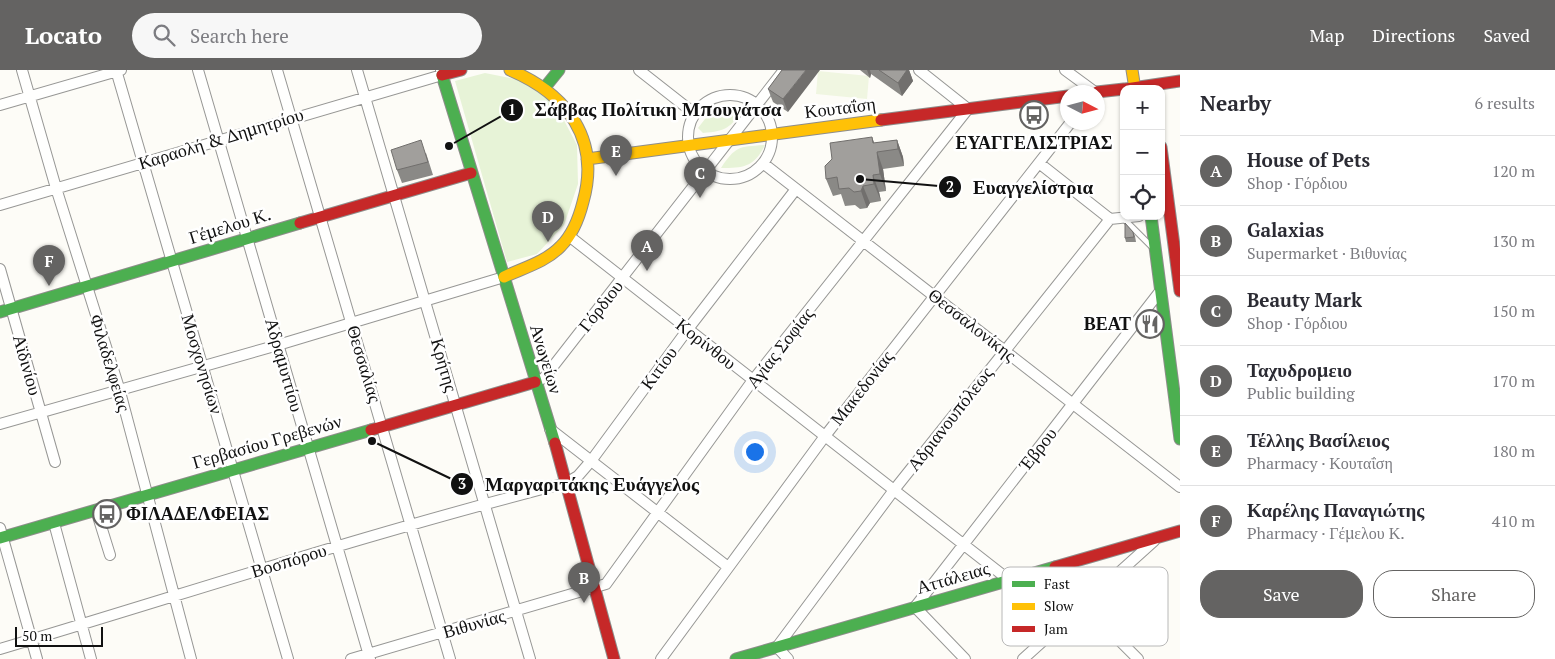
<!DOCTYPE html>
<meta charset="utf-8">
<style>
:root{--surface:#fff;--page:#f7f7f7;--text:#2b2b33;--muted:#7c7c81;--line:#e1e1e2;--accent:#646362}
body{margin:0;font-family:"PT Serif",serif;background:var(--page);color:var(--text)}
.controls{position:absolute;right:15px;top:15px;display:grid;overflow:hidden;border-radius:10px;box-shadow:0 1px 4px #0004}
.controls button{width:45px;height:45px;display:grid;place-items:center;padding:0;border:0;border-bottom:1px solid var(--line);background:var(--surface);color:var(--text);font:25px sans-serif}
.compass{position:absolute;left:1060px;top:15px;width:45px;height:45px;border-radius:50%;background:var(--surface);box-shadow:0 1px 4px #0004;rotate:96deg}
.scale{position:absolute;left:15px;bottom:12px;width:88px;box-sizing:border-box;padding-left:5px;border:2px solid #111;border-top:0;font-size:14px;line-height:18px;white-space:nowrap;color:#111;-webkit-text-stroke:4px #fff;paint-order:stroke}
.you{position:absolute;left:754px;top:381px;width:18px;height:18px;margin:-12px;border:4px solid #fff;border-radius:50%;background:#1a73e8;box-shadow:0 0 0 8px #1a73e833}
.badge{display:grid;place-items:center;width:32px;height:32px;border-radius:50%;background:var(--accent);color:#fff;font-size:16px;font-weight:700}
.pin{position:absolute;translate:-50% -41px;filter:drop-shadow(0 1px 2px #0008)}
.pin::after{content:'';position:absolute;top:26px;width:18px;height:15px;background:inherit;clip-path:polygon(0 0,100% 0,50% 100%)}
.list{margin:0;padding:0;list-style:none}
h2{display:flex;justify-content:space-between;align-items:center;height:65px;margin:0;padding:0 20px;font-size:21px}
h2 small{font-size:16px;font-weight:400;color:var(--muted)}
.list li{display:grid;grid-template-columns:32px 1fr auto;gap:15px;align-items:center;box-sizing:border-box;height:70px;padding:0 20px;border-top:1px solid var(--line)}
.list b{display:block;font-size:19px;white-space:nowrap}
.list p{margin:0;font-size:16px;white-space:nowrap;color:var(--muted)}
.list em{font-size:16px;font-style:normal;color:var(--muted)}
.actions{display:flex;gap:10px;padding:15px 20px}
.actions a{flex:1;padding:11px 0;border:1px solid var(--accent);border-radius:20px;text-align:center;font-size:18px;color:var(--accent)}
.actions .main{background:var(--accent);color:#fff}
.icon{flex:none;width:28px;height:28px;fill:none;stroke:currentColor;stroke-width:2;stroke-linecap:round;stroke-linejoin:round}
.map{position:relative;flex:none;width:1180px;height:589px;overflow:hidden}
header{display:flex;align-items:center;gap:30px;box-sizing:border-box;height:70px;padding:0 25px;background:var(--accent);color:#fff}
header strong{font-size:24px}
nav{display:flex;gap:28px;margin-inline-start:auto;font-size:18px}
.search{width:350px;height:45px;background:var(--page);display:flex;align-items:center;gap:12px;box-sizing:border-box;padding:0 18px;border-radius:28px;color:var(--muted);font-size:19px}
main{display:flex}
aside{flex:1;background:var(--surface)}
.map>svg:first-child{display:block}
</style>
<header>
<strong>Locato</strong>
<div class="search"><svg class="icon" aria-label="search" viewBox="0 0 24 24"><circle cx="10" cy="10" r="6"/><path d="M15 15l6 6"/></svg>Search here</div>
<nav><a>Map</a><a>Directions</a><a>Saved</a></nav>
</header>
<main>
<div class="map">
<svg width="1180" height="589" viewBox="0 0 1180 589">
<rect width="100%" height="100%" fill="#fdfcf7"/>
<path fill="#e7f3d7" d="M485,3l40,8 32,26 20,38 1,39 -14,41 -27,29 -30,8 -52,-181z
M722,38h22c-14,20 -17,23 -41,25l-5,-5 7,-9z
M765,75c-11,22 -21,23 -44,23 15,-22 17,-21 44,-23z"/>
<path fill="#f0f6e1" d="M818,1l51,5 -2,23 -51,-5z"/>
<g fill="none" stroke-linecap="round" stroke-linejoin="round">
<defs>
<path id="lane" d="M1123,148l28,28"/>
<path id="street" d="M22,0l34,118 63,200 72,271
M116,0l172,589
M198,0l172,589
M277,0l173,589
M357,0l173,589
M639,0l56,44
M1065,0l30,22
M688 67a42 42 0 1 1 84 0a42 42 0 1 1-84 0Z
M0,35l121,-35
M1039,93l71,56
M764,94l416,323
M0,135l442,-130 -1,-5
M569,166l440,344
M0,199l55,193
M535,312l9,-4 240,-308
M0,354l278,-79 226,-68
M550,359l178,138
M96,440l14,45
M54,453l37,136
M0,458l37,131
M1048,499l90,90
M777,577l117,-157 216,-271 29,-3
M777,577l11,12
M0,579c188,-56 375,-118 566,-166l12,-7 13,-15 97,-132 108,-140
M351,589l255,-75 147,-204 215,-271 -49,-39
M661,589l164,-223 246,-314
M965,589l-50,-52 246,-317
M1023,589l131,-118"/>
<path id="fast" d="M442,5l113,368
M546,16l13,-16
M1151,146l29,223
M0,242l300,-89
M0,468l371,-108
M736,589l319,-92"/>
<path id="slow" d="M1132,0l3,19
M587,89l294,-39
M504,207c19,-9 42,-15 57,-31 11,-11 18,-28 22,-44 18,-63 -16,-108 -73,-132"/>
<path id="jam" d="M442,5l19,-5
M1126,19l54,-8
M1097,22l27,-3
M881,50l187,-24
M1161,77l19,144
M300,153l171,-50
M371,360l164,-48
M555,373l59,216
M1055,497l125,-36"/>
</defs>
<use href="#lane" stroke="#979795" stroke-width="7"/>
<use href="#street" stroke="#979795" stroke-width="12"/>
<use href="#fast" stroke="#8e8d8b" stroke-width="13"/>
<use href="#slow" stroke="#8e8d8b" stroke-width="13"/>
<use href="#jam" stroke="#8e8d8b" stroke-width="13"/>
<use href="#lane" stroke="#fffffe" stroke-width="5"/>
<use href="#street" stroke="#fffffe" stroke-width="10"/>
<use href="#fast" stroke="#4caf50" stroke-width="11"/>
<use href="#slow" stroke="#ffc107" stroke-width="11"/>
<use href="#jam" stroke="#c62828" stroke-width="11"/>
</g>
<path fill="#8a8986" d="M782,0l6,42 -15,-10 -5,-13z
M860,0h49l4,11 -11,15 -31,-22 -1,4z
M872,67l2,6 23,-3 6,17 1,9 -21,3 3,22 -7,1 2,9 -11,2 -3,5 -7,1 -5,-4 -10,1 -4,-12 -8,2 -7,-17z
M426,83l7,22 -31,8 -5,-13z
M1133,162l2,4 1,6h-10l-1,-4z"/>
<path fill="#716f6d" d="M806,0h14l-32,42 -5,-13z
M867,0h3l1,4 -1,4z
M907,0h2l4,11 -11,15 -4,-13z
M872,67l11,32 3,22 -6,-17z
M897,70l6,17 1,9 -6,-17z
M873,105l6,17 2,9 -7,-17z
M863,116l7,17 -3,5 -6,-17z"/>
<path fill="#a19f9c" stroke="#716f6d" d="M782,0h24l-23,29 -15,-10z
M879,0h28l-9,13z
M872,67l1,6 24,-3 1,9 -21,3 3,22 -7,1 1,9 -11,2 -2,5 -7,1 -5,-4 -10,1 -2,-12 -11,2 -1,-13 7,-7 -2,-16z
M421,70l7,22 -31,8 -6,-20z
M1125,153l8,9 1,5 -9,1z"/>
<defs>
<symbol id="bus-ring" viewBox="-11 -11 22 22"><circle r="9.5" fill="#fff" stroke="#646362" stroke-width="1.5"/><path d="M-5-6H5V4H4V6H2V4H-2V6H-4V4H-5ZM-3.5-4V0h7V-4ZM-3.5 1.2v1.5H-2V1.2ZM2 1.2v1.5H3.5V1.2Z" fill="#646362"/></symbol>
<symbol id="restaurant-ring" viewBox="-11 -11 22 22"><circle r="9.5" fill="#fff" stroke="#646362" stroke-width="1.5"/><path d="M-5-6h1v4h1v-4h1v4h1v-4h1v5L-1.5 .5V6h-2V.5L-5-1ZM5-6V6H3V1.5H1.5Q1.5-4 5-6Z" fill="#646362"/></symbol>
</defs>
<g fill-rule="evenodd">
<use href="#bus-ring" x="1018" y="29" width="32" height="32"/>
<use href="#restaurant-ring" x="1134" y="238" width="32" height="32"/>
<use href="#bus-ring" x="91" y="428" width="32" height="32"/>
</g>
<g text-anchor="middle" stroke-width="5" stroke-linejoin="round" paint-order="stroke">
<g font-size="18" fill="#111" stroke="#fff">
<text transform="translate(840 38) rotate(-7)" y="6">Κουταΐση</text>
<text transform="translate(221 69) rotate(-17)" y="6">Καραολή &amp; Δημητρίου</text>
<text transform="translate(230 156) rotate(-17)" y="6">Γέμελου Κ.</text>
<text transform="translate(601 236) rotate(-52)" y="6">Γόρδιου</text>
<text transform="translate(972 255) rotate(38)" y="6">Θεσσαλονίκης</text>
<text transform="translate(706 274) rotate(38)" y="6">Κορίνθου</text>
<text transform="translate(780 278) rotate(-52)" y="6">Αγίας Σοφίας</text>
<text transform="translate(546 289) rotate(73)" y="6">Ανωγείων</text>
<text transform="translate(110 293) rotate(73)" y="6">Φιλαδελφείας</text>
<text transform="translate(202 294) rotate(73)" y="6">Μοσχονησίων</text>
<text transform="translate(364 294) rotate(73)" y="6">Θεσσαλίας</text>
<text transform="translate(27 295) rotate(74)" y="6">Αϊδινίου</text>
<text transform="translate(284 295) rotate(74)" y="6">Αδραμυττίου</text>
<text transform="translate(444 295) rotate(74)" y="6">Κρήτης</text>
<text transform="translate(659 298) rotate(-54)" y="6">Κιτίου</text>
<text transform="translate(862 318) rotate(-52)" y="6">Μακεδονίας</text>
<text transform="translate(950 349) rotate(-52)" y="6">Αδριανουπόλεως</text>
<text transform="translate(267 372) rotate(-16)" y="6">Γερβασίου Γρεβενών</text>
<text transform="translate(1038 379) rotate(-52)" y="6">Έβρου</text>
<text transform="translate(289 491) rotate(-17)" y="6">Βοσπόρου</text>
<text transform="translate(953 508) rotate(-16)" y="6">Αττάλειας</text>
<text transform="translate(474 554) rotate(-16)" y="6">Βιθυνίας</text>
</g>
<g font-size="18" font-weight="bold" fill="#111" stroke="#fff">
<text x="1034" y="79">ΕΥΑΓΓΕΛΙΣΤΡΙΑΣ</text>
<text x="1131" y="260" text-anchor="end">ΒΕΑΤ</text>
<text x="126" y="450" text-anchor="start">ΦΙΛΑΔΕΛΦΕΙΑΣ</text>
</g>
</g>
<rect x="1002" y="497" width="166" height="79" rx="8" fill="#fff" stroke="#b8b8b8" stroke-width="1"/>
<rect x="1012" y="511" width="23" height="6" fill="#4caf50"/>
<rect x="1012" y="533" width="23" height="7" fill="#ffc107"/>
<rect x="1012" y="556" width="23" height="6" fill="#c62828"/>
<g font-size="14" fill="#111">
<text x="1044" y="519">Fast</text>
<text x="1044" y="541">Slow</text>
<text x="1044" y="564">Jam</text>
</g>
<path fill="none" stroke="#111" stroke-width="2" d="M449 76L512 40M860 109L950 117M372 371L462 414"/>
<g fill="#111" stroke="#fff" stroke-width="2">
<circle cx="449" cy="76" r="5"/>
<circle cx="860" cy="109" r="5"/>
<circle cx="372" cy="371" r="5"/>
<circle cx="512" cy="40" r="12"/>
<circle cx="950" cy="117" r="12"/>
<circle cx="462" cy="414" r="12"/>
</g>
<g font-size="15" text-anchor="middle" font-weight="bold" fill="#fff">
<text x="512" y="45">1</text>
<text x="950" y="122">2</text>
<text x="462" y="419">3</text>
</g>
<g font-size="19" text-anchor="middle" font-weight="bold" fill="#111" stroke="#fff" stroke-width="5" stroke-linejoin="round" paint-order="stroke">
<text x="658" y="46">Σάββας Πολίτικη Μπουγάτσα</text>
<text x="1033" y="124">Ευαγγελίστρια</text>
<text x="592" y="421">Μαργαριτάκης Ευάγγελος</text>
</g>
</svg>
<div class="controls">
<button>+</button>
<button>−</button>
<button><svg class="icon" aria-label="locate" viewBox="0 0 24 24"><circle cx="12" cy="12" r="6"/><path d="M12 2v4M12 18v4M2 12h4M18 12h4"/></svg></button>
</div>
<svg class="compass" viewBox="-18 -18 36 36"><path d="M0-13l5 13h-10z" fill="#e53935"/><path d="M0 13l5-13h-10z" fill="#7c7c81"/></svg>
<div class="scale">50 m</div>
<div class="you"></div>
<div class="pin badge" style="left:647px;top:201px">A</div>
<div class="pin badge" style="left:584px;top:533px">B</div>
<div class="pin badge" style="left:700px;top:128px">C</div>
<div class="pin badge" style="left:548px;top:172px">D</div>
<div class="pin badge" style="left:616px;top:106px">E</div>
<div class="pin badge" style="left:49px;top:216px">F</div>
</div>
<aside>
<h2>Nearby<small>6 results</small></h2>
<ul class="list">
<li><span class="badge">A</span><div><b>House of Pets</b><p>Shop · Γόρδιου</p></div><em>120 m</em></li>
<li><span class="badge">B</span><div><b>Galaxias</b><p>Supermarket · Βιθυνίας</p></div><em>130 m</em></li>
<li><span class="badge">C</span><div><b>Beauty Mark</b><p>Shop · Γόρδιου</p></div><em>150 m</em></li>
<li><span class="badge">D</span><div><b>Ταχυδρομειο</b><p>Public building</p></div><em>170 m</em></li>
<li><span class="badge">E</span><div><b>Τέλλης Βασίλειος</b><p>Pharmacy · Κουταΐση</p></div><em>180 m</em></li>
<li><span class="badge">F</span><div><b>Καρέλης Παναγιώτης</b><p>Pharmacy · Γέμελου Κ.</p></div><em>410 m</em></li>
</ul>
<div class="actions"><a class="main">Save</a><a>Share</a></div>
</aside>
</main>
